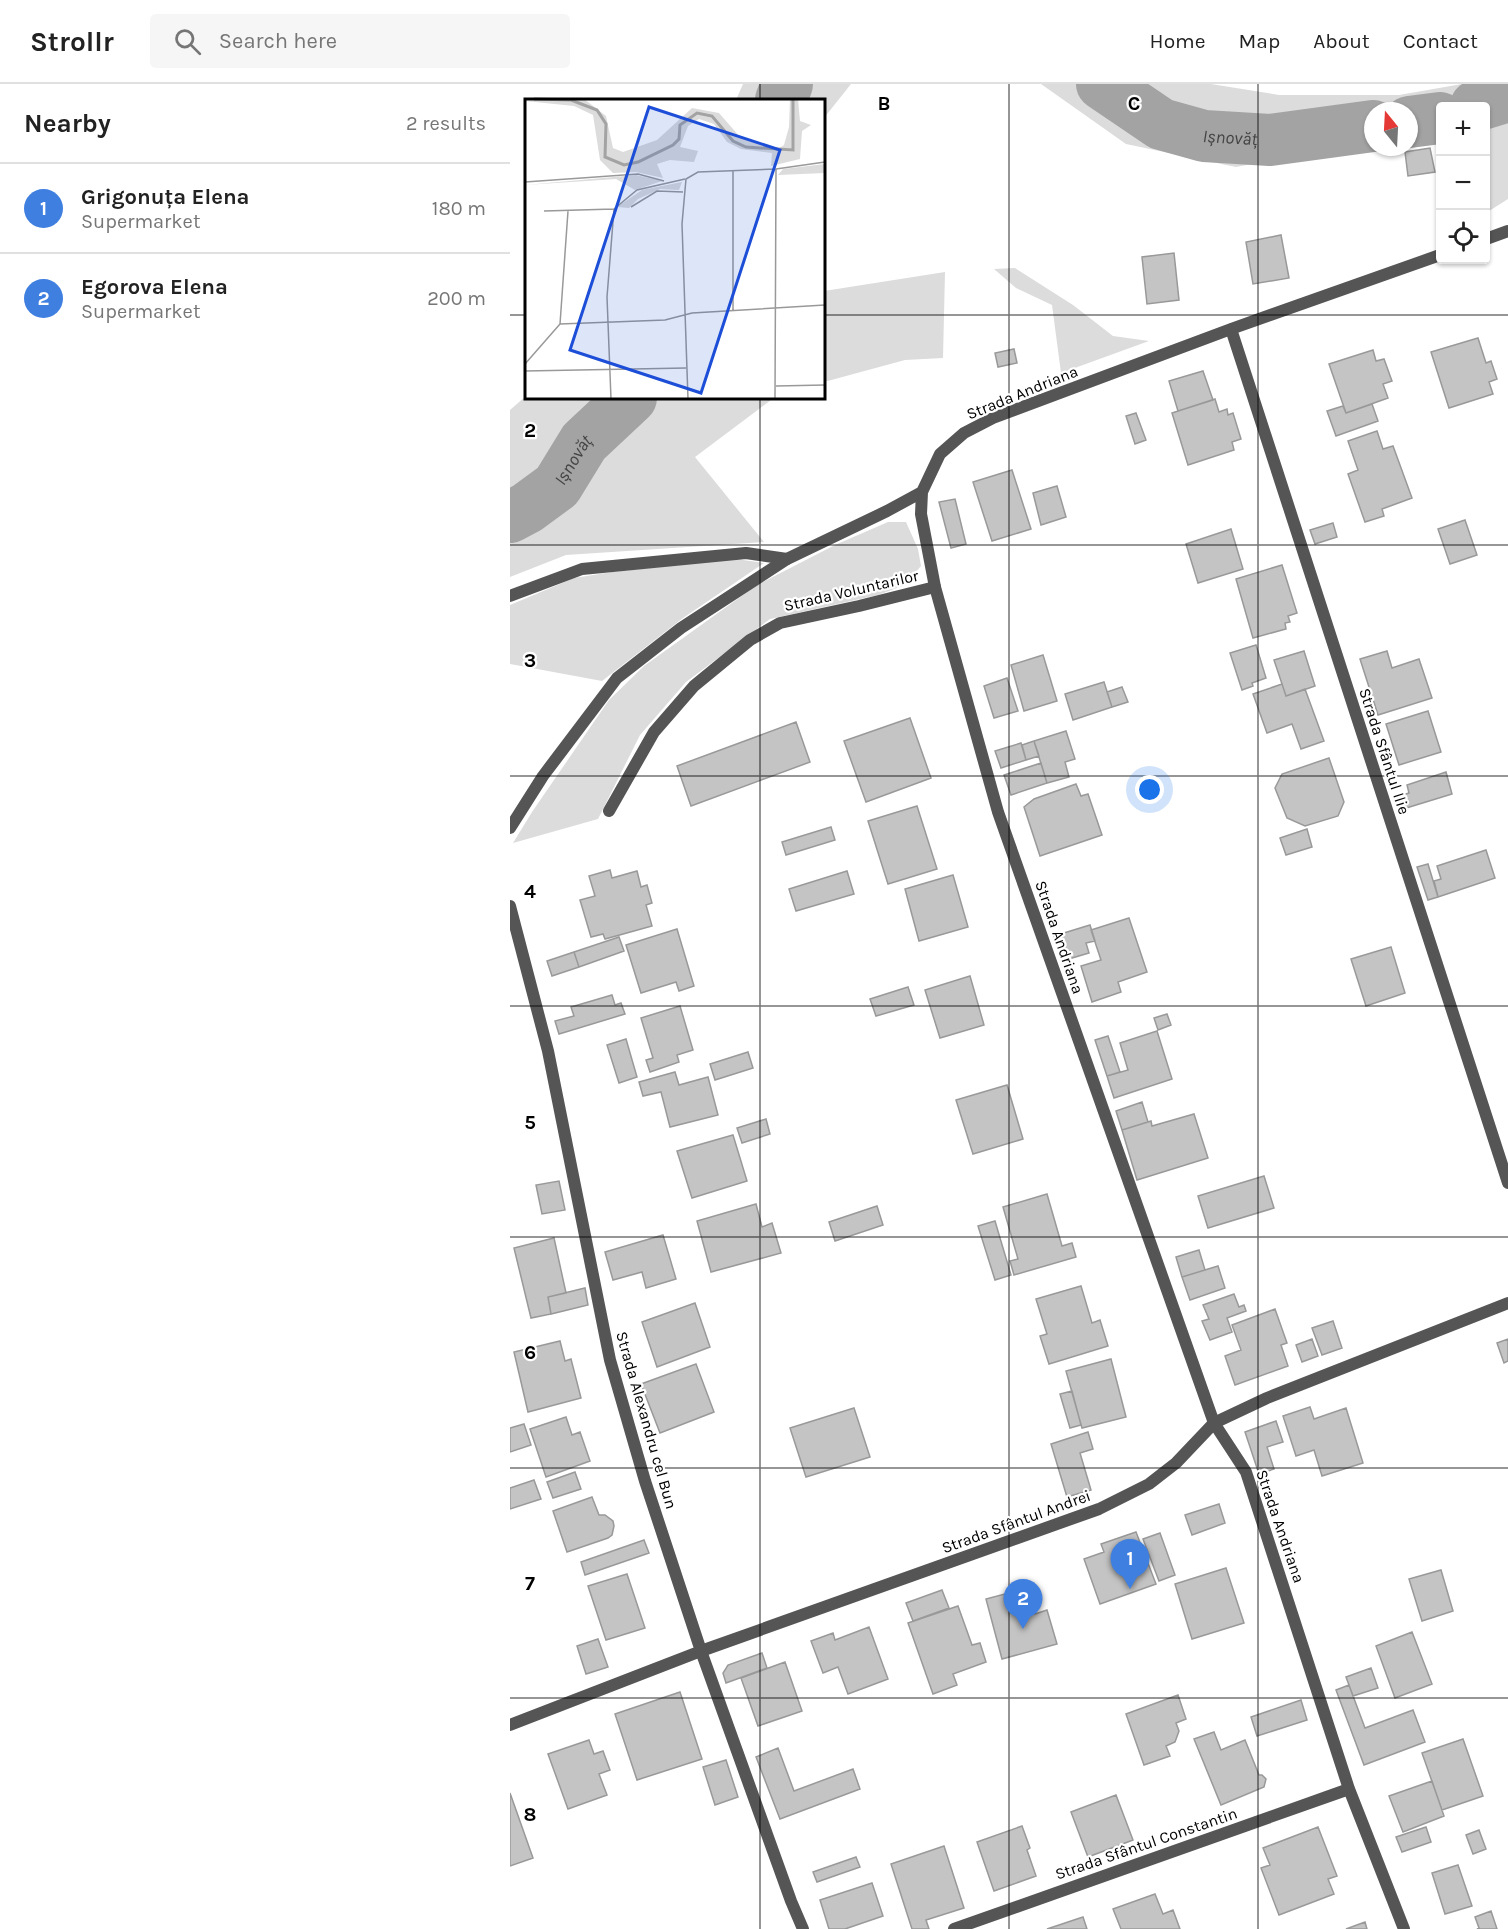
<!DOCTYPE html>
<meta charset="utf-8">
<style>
:root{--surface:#fff;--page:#f6f6f6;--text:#222;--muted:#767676;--line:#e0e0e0;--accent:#111827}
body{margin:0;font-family:Karla,sans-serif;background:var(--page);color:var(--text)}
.controls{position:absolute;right:18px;top:18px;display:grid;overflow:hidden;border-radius:6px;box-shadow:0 2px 4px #0004}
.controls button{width:54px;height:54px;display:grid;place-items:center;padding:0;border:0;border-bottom:2px solid var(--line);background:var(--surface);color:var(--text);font:30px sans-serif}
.compass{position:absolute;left:854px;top:18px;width:54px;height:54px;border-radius:50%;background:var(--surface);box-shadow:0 2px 4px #0004;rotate:342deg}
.you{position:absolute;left:640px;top:706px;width:21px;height:21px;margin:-15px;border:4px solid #fff;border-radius:50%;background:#1a73e8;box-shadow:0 0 0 9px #1a73e833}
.badge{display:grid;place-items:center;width:39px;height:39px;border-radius:50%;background:var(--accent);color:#fff;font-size:20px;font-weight:700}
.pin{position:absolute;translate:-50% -50px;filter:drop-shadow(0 2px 3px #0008)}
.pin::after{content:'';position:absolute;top:32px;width:21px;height:18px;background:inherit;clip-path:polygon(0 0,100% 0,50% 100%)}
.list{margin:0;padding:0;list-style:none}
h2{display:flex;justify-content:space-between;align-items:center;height:78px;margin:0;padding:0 24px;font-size:26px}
h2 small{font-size:20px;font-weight:400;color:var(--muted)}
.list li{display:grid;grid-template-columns:39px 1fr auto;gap:18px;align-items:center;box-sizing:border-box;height:90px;padding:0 24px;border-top:2px solid var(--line)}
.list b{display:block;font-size:22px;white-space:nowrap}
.list p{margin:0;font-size:20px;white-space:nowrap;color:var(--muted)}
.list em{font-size:20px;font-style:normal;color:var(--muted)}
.icon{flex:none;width:33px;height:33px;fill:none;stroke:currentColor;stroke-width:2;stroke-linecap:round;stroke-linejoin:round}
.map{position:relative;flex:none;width:998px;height:1845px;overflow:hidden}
header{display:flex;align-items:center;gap:36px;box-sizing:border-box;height:84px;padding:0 30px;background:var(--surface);border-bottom:2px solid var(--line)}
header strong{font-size:28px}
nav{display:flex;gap:33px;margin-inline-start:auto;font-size:21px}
.search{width:420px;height:54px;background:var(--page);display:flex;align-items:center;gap:15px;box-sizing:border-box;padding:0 21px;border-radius:6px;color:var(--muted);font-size:22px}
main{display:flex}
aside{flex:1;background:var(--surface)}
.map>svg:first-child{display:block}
</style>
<header>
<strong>Strollr</strong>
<div class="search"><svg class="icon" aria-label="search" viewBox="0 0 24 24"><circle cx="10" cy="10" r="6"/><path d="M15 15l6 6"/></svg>Search here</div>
<nav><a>Home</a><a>Map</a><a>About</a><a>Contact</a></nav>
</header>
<main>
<aside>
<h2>Nearby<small>2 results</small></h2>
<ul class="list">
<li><span class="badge" style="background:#3f7fe0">1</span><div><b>Grigonuța Elena</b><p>Supermarket</p></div><em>180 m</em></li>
<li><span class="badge" style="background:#3f7fe0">2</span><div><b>Egorova Elena</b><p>Supermarket</p></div><em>200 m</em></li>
</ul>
</aside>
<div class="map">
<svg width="998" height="1845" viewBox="0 0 998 1845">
<rect width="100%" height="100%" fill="#fff"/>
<path fill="#dcdcdc" d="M233,0h108l-27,34v-18h-88z
M531,0h170l68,11h120l63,-11h46v115l-22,14v-107h-46v23l-31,6v-24h-36v30l-137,26 -110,-23z
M505,184l58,37 40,31 36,5 -88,32 -9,-68 -36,-17 -22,-19z
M435,188l-2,86 -38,2 -81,22v-91z
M16,312l251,2 -6,2 -76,57 69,85 -198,13 -56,22v-167z
M378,438h18l12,27 3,17 -16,19 -27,10 -108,24 -84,63 -46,53 -42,84 -85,24 19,-31 77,-112 35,-34 113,-81 78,-40z
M226,475l28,4 -81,55 -81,63 -92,-17v-59l64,-27 38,-6z"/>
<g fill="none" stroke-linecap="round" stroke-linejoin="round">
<g stroke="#a3a3a3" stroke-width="52">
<path id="s1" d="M592,0l59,40 43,12 66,4 103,-14"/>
<path d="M271,16l6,-16"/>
<path d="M966,22l32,-10"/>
<path d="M899,38l31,-4"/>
<path id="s2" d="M0,433l17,-9 30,-22 27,-44 47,-44"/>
</g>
</g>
<path fill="#c4c4c4" stroke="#999" stroke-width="1.5" d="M920,64l5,24 -27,4 -3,-24z
M771,151l8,43 -36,6 -7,-42z
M664,169l5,47 -32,4 -5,-47z
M968,254l8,25 5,-2 6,18 -8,3 4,12 -44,14 -18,-56z
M504,265l3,14 -19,4 -3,-14z
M863,266l3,11 8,-2 8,22 -9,3 5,14 -42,15 -17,-49z
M693,287l10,29 -35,11 -9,-30z
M705,315l4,13 8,-3 1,6 5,-2 8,26 -9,3 2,8 -46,15 -16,-52z
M862,320l6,17 -42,15 -9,-25 16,-5 3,7z
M626,329l10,27 -11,4 -9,-28z
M867,347l6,18 10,-3 19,52 -30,11 2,7 -19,6 -17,-48 10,-4 -10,-29z
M502,386l19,59 -39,12 -19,-59z
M547,402l9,31 -25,8 -8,-32z
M445,415l11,45 -15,4 -12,-46z
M955,436l12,35 -27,9 -12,-35z
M823,439l4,14 -22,7 -5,-14z
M721,445l12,40 -45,14 -12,-39z
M772,481l15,48 -9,3 2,6 -5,1 1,6 -33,9 -17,-59z
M746,561l10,33 -14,5 1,3 -11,4 -12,-37z
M794,567l11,35 -29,10 -12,-36z
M877,567l5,17 27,-9 13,39 -54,17 -18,-56z
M533,571l14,46 -33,10 -13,-46z
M497,594l11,33 -24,7 -10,-32z
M594,598l8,25 -39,13 -8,-26z
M772,600l4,12 19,-7 19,52 -23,8 -9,-25 -25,9 -14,-39z
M612,603l6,15 -16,5 -5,-15z
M918,627l13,41 -42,13 -13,-41z
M400,634l21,60 -65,24 -22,-61z
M286,638l14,40 -119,44 -14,-40z
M556,647l9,28 -10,3 4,15 -22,6 -13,-42z
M524,657l5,15 -13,4 -4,-15z
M511,659l5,17 -25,8 -6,-17z
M819,674l15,44 -6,14 -33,10 -18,-8 -12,-30 7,-14z
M531,679l6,20 -36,12 -7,-20z
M936,688l6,22 -49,15 -4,-13 10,-3 -2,-8z
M566,700l5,12 7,-2 14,41 -62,21 -16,-49 10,-8z
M407,722l20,63 -49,15 -20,-63z
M321,743l4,13 -49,15 -4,-13z
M797,745l5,18 -26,8 -6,-17z
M976,766l9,28 -57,19 -4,-16 7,-2 -4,-13z
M918,780l10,33 -10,3 -11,-33z
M100,786l2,8 25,-7 4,16 6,-2 5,18 -6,2 6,21 -47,13 -2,-5 -12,3 -11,-37 15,-4 -6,-20z
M337,787l7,23 -58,17 -7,-22z
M443,791l15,52 -49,14 -14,-52z
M619,834l18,54 -29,10 3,10 -29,10 -11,-36 20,-6 -10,-30z
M580,841l5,16 -9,2 3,10 -27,8 -8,-25z
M167,845l17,57 -15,5 -3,-9 -35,11 -15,-48z
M109,853l5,14 -45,16 -5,-15z
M881,863l14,46 -39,13 -15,-47z
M64,868l5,15 -27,9 -5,-15z
M460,892l14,49 -44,13 -15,-48z
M398,903l6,18 -38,11 -6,-17z
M102,911l3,10 6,-2 4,11 -66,20 -4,-13 19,-5 -3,-9z
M170,922l13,44 -16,5 2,7 -29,10 -4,-12 7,-2 -12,-40z
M657,930l4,11 -13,5 -4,-12z
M647,947l15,48 -58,19 -7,-22 21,-6 -8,-27z
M598,952l12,36 -13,4 -12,-36z
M116,955l11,38 -18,6 -12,-38z
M238,968l5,16 -38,12 -5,-16z
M165,988l4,13 29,-8 10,38 -48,12 -9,-35 -18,4 -4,-14z
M497,1001l16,54 -50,15 -17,-54z
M632,1018l6,20 -26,8 -6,-19z
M684,1030l14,44 -71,22 -15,-50 29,-9 1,5z
M256,1035l4,15 -28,9 -5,-15z
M223,1051l14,46 -55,17 -15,-47z
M754,1092l10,32 -66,20 -10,-32z
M49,1097l6,29 -23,4 -6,-29z
M537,1110l15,52 10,-3 4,14 -62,18 -4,-14 8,-2 -15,-52z
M246,1120l6,23 10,-4 9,30 -70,19 -14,-51z
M367,1122l6,19 -48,16 -6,-19z
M485,1137l16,54 -16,5 -17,-54z
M153,1151l13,44 -30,9 -4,-16 -29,8 -8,-28z
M44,1154l12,55 -18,4 3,17 -20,4 -17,-70z
M689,1166l6,20 -23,7 -6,-20z
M708,1182l7,22 -35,12 -8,-23z
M571,1202l11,37 8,-3 8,26 -59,18 -9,-28 7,-2 -11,-35z
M75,1204l3,17 -37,9 -3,-17z
M724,1210l5,13 5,-2 2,6 -19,7 5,14 -22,8 -8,-19 7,-2 -6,-14z
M185,1219l15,44 -53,20 -15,-45z
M765,1225l12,34 -6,2 7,21 -53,19 -10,-29 16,-6 -9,-25z
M823,1237l9,27 -20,7 -10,-27z
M802,1255l6,17 -16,6 -6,-17z
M998,1255v22l-4,2 -7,-20z
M50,1257l5,20 6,-2 10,39 -53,14 -14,-60z
M601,1275l15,58 -44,11 -16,-57z
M186,1280l18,48 -54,21 -19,-49z
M562,1307l9,34 -11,3 -10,-34z
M800,1323l4,12 32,-11 17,55 -41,13 -8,-26 -18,6 -13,-40z
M344,1324l16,49 -64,20 -16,-49z
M56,1333l6,18 8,-3 10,29 -44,16 -16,-48z
M766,1337l7,21 -16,5 7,22 -15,5 -14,-42z
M14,1340l7,21 -21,7v-24z
M578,1348l5,17 -13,4 11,37 -24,7 -16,-53z
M65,1388l6,17 -28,9 -6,-16z
M24,1396l7,19 -31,10v-21z
M82,1413l7,18h6l8,6 1,5 -2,9 -4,3 -41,14 -14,-41z
M709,1420l6,19 -33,12 -7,-20z
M626,1448l20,52 -56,20 -16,-45 20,-7 -3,-8z
M650,1449l15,42 -16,6 -16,-42z
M134,1456l5,13 -64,22 -4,-13z
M716,1484l18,55 -52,16 -17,-55z
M931,1486l12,41 -31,10 -13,-42z
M117,1490l18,54 -39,12 -18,-54z
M517,1504l8,26 12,-4 10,34 -55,15 -16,-60z
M432,1506l7,18 -36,13 -7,-18z
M448,1522l14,39 8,-2 6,19 -33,12 4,11 -24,9 -25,-71z
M359,1543l19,52 -40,15 -10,-27 -15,6 -12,-32 22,-8 2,7z
M902,1548l20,52 -37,14 -19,-52z
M88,1555l10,28 -22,7 -9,-28z
M252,1569l5,15 -41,15 -3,-10 5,-8z
M275,1578l17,49 -44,15 -17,-48z
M861,1584l7,20 -25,8 -7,-19z
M839,1601l16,43 48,-18 12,32 -61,23 -28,-75z
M170,1608l22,67 -65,21 -22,-66z
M668,1611l8,24 -10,4 3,8 -4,11 -9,4 4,10 -26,9 -18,-51z
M791,1616l6,20 -50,16 -6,-19z
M704,1648l7,18 24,-10 14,35h3l4,4 -2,8 -43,18 -27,-66z
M953,1655l20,57 -41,14 -20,-57z
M79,1656l5,14 9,-3 7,19 -11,4 8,21 -39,14 -20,-55z
M268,1664l16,43 59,-22 7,20 -80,30 -24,-62z
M216,1676l12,37 -23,8 -12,-38z
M922,1697l12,35 -41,16 -14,-36z
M0,1709l23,65 -23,8z
M606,1711l17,45 -45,17 -17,-45z
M512,1742l8,22 -3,2 9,26 -42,15 -17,-49z
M808,1743l19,49 -9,3 6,15 -55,21 -18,-47 9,-3 -7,-17z
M916,1743l5,15 -29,10 -6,-15z
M969,1746l7,19 -13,5 -7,-19z
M434,1762l20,62 -38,12 3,9h-17l-21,-65z
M346,1773l4,10 -43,15 -4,-10z
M948,1781l14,41 -27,8 -13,-41z
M362,1799l11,33 -38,13h-16l-9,-29z
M645,1810l8,20 10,-4 7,19h-59l-8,-20z
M981,1827l6,18h-20l2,-1 -4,-11z
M573,1833l4,12h-40z
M855,1838l2,7h-21z"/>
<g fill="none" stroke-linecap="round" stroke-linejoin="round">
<path stroke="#555" stroke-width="12" d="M0,512l72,-27 164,-16 41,6
M99,727l45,-79 40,-46 56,-46 30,-17 79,-17 76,-19"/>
<path stroke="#555" stroke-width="12" d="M976,155l22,-8
M721,245l277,854
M0,744l33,-52 74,-98 64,-50 106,-69 100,-48 35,-19
M0,822l38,145 62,309 35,121 56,170 90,250 12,28
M0,1641l191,-74 398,-142 50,-25 27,-21 38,-40 53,-25 241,-95
M444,1845l395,-140
M894,1845l-55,-140 -103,-317 -32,-49 -216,-611 -63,-225 -14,-73 1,-22 18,-38 24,-21 29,-15 238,-89 209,-74"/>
</g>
<path fill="none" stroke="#000" stroke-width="1.5" stroke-opacity="0.55" d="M250,0v16M499,0v1845M748,0v1845M0,231h16M314,231h684M250,314v1531M0,461h998M0,692h998M0,922h998M0,1153h998M0,1384h998M0,1614h998"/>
<g text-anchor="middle" stroke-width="4.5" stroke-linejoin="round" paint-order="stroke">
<g font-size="16" fill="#000" stroke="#fff">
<text transform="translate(512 308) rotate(-22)" y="6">Strada Andriana</text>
<text transform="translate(341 506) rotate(-13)" y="6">Strada Voluntarilor</text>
<text transform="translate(875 667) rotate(72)" y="6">Strada Sfântul Ilie</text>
<text transform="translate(550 853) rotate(71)" y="6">Strada Andriana</text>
<text transform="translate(137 1336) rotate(74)" y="6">Strada Alexandru cel Bun</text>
<text transform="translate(506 1437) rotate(-20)" y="6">Strada Sfântul Andrei</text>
<text transform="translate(771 1442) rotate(71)" y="6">Strada Andriana</text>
<text transform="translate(636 1759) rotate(-19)" y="6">Strada Sfântul Constantin</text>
</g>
<g font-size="18" font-style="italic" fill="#444" stroke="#fff">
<text dy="6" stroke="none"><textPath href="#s1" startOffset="142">Ișnovăț</textPath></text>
<text dy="6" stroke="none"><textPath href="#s2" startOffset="87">Ișnovăț</textPath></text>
</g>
</g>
<g transform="translate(15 15)">
<rect width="300" height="300" fill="#fff"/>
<path d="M59,0l22,17 7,32 10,4 34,-12 35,-32 27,5 21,24 38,12 6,-4 5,-18 1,-28h8l2,22 11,4 -9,6 -2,28 -29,7 1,-13 -31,-4 -14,-7 -13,-18 -15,-5 -11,7 -8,21 18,4 -4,11 -24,-2 -13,4 6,14 -27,-6 -23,1 -13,-13 -7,-45 -19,-9 -49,-5zM300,65v9l-47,2 5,-6zM111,76l26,6 -27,9 -19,-11 -91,6zM157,83l-3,8 -19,-1 -22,10 -9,9 -12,-1 25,-17z" fill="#dcdcdc"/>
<path fill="none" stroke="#a3a3a3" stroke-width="3" d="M9,0l37,1 26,10 9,14 -1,33 19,8 14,-3 35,-17 6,-6 1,-14 17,-12 15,3 21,25 13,6 47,3v-51"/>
<path fill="none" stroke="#999" stroke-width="1.5" d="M208,71v140M0,83l113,-8 26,7M106,108l26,-16 26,1M19,112l70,-2 23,-19 48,-11M35,225l105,-4 27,-7 133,-8M35,225l8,-113M0,265l35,-40M0,272l161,-3M251,287l49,-1M86,300l-4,-102 7,-88M163,300l-6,-175 4,-45 12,-7 78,-3 49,-7M250,300l1,-230"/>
<path fill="#1d4ed8" fill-opacity="0.15" stroke="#1d4ed8" stroke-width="3" d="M124,8l131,43 -79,243 -131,-43z"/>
<rect width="300" height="300" fill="none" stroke="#000" stroke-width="3"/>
</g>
<g font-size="20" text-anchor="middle" font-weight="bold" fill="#000" stroke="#fff" stroke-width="4.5" stroke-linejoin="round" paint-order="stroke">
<text x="374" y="26">B</text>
<text x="624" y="26">C</text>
<text x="20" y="353">2</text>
<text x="20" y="583">3</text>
<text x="20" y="814">4</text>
<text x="20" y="1045">5</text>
<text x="20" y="1275">6</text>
<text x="20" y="1506">7</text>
<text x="20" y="1737">8</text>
</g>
</svg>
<div class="controls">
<button>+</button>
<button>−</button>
<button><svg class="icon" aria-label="locate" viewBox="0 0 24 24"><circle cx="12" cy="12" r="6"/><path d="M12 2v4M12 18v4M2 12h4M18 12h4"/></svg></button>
</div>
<svg class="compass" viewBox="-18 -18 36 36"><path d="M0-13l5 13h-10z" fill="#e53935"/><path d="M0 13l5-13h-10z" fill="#767676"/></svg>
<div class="you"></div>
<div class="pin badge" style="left:620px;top:1505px;background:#3f7fe0">1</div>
<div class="pin badge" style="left:513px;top:1545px;background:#3f7fe0">2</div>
</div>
</main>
